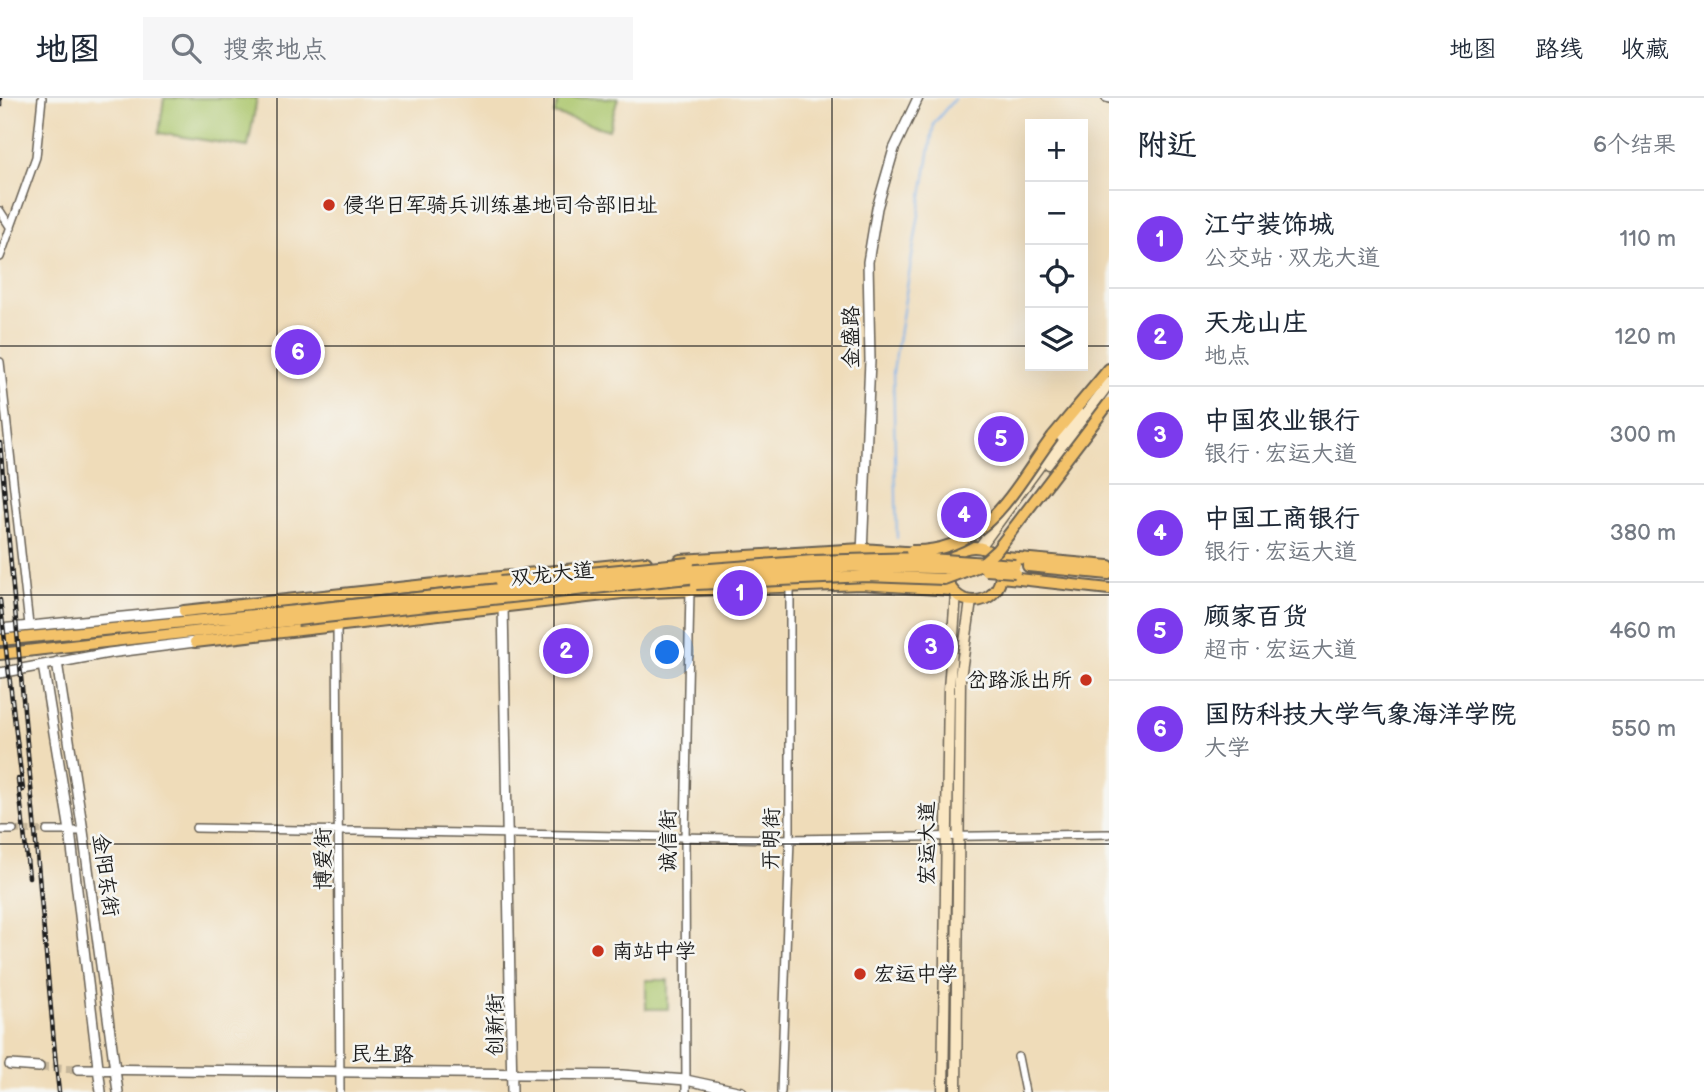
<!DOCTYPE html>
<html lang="zh">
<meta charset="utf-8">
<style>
:root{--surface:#fff;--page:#f6f6f7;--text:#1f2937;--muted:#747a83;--line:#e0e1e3;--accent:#7c3aed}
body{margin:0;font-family:"Balsamiq Sans","LXGW WenKai TC",sans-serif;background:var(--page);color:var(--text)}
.controls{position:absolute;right:21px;top:21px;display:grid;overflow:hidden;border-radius:0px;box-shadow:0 7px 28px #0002}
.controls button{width:63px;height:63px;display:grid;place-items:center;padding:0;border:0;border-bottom:2px solid var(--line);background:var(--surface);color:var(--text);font:35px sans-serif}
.you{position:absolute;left:668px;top:555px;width:24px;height:24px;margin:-18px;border:5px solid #fff;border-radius:50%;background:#1a73e8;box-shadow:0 0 0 10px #1a73e833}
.badge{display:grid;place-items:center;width:46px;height:46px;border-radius:50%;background:var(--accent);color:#fff;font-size:23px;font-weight:700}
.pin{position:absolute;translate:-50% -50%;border:4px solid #fff;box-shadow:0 2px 7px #0006}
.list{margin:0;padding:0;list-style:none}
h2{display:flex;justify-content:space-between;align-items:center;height:91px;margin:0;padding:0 28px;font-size:30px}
h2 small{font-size:23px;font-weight:400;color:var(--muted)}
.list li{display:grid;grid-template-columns:46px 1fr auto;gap:21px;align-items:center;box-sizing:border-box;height:98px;padding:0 28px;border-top:2px solid var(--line)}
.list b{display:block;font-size:26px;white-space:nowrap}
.list p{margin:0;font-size:23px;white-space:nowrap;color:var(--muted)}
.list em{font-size:23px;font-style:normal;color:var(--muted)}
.icon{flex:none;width:38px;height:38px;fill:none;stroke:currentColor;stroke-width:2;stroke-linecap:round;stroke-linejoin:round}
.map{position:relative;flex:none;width:1109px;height:994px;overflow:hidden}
header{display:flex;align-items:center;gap:42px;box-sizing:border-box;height:98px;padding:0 35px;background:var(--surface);border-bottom:2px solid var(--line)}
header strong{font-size:33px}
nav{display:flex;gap:38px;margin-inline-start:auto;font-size:24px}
.search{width:490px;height:63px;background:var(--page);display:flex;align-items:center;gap:18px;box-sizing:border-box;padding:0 24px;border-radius:0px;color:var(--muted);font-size:26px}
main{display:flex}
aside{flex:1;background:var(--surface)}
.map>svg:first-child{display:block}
</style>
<header>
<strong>地图</strong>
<div class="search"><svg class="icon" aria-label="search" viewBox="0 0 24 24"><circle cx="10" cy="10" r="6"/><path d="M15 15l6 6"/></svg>搜索地点</div>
<nav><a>地图</a><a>路线</a><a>收藏</a></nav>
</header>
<main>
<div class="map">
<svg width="1109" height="994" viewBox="0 0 1109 994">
<rect width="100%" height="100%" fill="#f6f6f2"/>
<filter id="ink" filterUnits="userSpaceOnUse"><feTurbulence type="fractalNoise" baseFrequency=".0143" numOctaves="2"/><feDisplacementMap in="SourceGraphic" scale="14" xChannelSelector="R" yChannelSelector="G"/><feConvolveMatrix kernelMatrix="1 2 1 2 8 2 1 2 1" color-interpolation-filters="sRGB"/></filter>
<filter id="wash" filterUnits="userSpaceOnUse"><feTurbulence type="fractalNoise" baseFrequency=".00686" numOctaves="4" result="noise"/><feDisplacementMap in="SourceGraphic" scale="28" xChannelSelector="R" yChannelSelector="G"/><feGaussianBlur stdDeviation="1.57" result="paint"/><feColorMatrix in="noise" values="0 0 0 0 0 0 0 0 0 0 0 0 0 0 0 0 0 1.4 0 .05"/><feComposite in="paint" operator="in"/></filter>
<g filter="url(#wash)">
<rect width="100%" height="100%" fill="#efdcb9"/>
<path fill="#abc66c" stroke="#647144" stroke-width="2" d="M164,0h93l-9,49 -89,-14z
M559,0h59l-9,32 -55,-16z
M646,882h22v29h-22z"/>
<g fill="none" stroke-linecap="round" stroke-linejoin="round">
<path stroke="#79aee7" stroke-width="2" d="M897,440l-4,-166 41,-249 21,-25"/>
</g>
</g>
<g filter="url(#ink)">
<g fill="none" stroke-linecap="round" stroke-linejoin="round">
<path stroke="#c5b69a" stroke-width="7" stroke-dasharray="7 3.5" stroke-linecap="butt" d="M13,732l34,1"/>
<path stroke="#c5b69a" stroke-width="9" stroke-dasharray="9 4.5" stroke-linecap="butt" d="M39,969l39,2"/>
<defs>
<path id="minor" d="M1106,0l3,1
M0,113l11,17
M0,159l36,-100 6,-59
M0,264l29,263
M337,528l3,466
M196,730l594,11 319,-5
M0,732h13
M47,733h36
M1018,959l7,35
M686,994l-1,-255 5,-247
M781,994l9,-253v-253"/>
<path id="tertiary" d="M862,456l8,-194 -2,-98 9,-54 17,-59 24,-51
M503,507l9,487
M0,531l184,-18
M57,564l26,169 35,261
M43,567l27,166 31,261
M0,575l109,-20 86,-11
M10,967l29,2
M78,971l544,6 64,5 56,12"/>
<path id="secondary" d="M1049,366l60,-81
M980,449l98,-134
M943,994l6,-403 7,-95
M956,994l4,-414 11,-77"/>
<path id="trunk" d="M1053,338l56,-67
M947 476a27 27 0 1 1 54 0a27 27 0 1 1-54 0Z
M995,458l114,10
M680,462l182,-11 57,4
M1028,468l81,8
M526,476l120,-12
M1001,479l108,12
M184,513l326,-35
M0,542l296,-29
M195,544l427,-49 239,-9 90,6
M0,556l297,-34"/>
</defs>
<use href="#minor" stroke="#665f53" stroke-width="10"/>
<use href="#tertiary" stroke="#665f53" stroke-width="12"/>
<use href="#secondary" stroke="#665f53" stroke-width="13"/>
<use href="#trunk" stroke="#665f53" stroke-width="14"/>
<use href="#minor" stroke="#fff" stroke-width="7"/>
<use href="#tertiary" stroke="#fff" stroke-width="9"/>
<use href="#secondary" stroke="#fae7c3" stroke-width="10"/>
<use href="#trunk" stroke="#f3c26a" stroke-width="10"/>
<defs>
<path id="rail" d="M0,8v-8
M0,345l56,622
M0,502l23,190
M18,681l11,98
M55,959l4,35"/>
</defs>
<use href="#rail" stroke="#1c1c1c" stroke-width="4.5"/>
<use href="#rail" stroke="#f6f6f2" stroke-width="2" stroke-dasharray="5" stroke-linecap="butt"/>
<defs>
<path id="trunk-bridge" d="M911,453c75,2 102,-61 142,-115
M986,472l29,2
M500,484l189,-19
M696,486l171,-8 77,3 35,-13 18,-16 112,-147
M296,513l323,-35 194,-15 103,-3 99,7
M297,522l419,-45 142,-9 112,3"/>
</defs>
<use href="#trunk-bridge" stroke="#665f53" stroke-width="14" stroke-linecap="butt"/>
<use href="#trunk-bridge" stroke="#f3c26a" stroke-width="10"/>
</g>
</g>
<path fill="none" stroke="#1c1c1c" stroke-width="2" stroke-opacity="0.55" d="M277,0v994M554,0v994M832,0v994M0,248h1030M1083,248h26M0,497h1109M0,746h1109"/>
<g fill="#c8321e" stroke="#f6f6f2" stroke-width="2.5">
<circle cx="329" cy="107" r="7"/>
<circle cx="1086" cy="582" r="7"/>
<circle cx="598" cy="853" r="7"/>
<circle cx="860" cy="876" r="7"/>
</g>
<g text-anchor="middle" stroke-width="5" stroke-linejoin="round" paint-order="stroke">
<g font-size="21" fill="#1c1c1c" stroke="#f6f6f2" text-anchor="start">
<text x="343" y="114">侵华日军骑兵训练基地司令部旧址</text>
<text x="1072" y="589" text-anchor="end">岔路派出所</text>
<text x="612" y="860">南站中学</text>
<text x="874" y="883">宏运中学</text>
</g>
<g font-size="21" fill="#1c1c1c" stroke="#f6f6f2">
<text transform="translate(851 239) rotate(-90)" y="7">金盛路</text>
<text transform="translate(552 476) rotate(-6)" y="7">双龙大道</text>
<text transform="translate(771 741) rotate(-89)" y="7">开明街</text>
<text transform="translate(668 743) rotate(-90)" y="7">诚信街</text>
<text transform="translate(927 745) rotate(-90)" y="7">宏运大道</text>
<text transform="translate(323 761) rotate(-90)" y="7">博爱街</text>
<text transform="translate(106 777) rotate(82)" y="7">金阳东街</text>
<text transform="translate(495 927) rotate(-90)" y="7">创新街</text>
<text transform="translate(382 956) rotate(1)" y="7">民生路</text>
</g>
</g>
</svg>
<div class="controls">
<button>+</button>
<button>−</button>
<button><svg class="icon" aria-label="locate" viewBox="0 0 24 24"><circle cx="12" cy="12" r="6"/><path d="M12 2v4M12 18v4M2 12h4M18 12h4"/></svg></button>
<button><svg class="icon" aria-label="layers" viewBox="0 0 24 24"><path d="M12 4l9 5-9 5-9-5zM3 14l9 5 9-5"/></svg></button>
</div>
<div class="you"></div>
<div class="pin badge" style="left:740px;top:495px">1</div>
<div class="pin badge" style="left:566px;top:553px">2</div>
<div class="pin badge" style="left:931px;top:549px">3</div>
<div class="pin badge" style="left:964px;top:417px">4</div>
<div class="pin badge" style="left:1001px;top:341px">5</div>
<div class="pin badge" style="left:298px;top:254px">6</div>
</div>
<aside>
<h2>附近<small>6个结果</small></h2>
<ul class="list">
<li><span class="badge">1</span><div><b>江宁装饰城</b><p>公交站 · 双龙大道</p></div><em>110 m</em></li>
<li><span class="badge">2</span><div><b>天龙山庄</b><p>地点</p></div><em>120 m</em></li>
<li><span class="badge">3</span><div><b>中国农业银行</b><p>银行 · 宏运大道</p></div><em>300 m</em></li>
<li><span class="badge">4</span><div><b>中国工商银行</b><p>银行 · 宏运大道</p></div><em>380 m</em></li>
<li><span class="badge">5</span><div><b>顾家百货</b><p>超市 · 宏运大道</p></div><em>460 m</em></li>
<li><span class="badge">6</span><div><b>国防科技大学气象海洋学院</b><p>大学</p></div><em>550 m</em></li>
</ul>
</aside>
</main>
